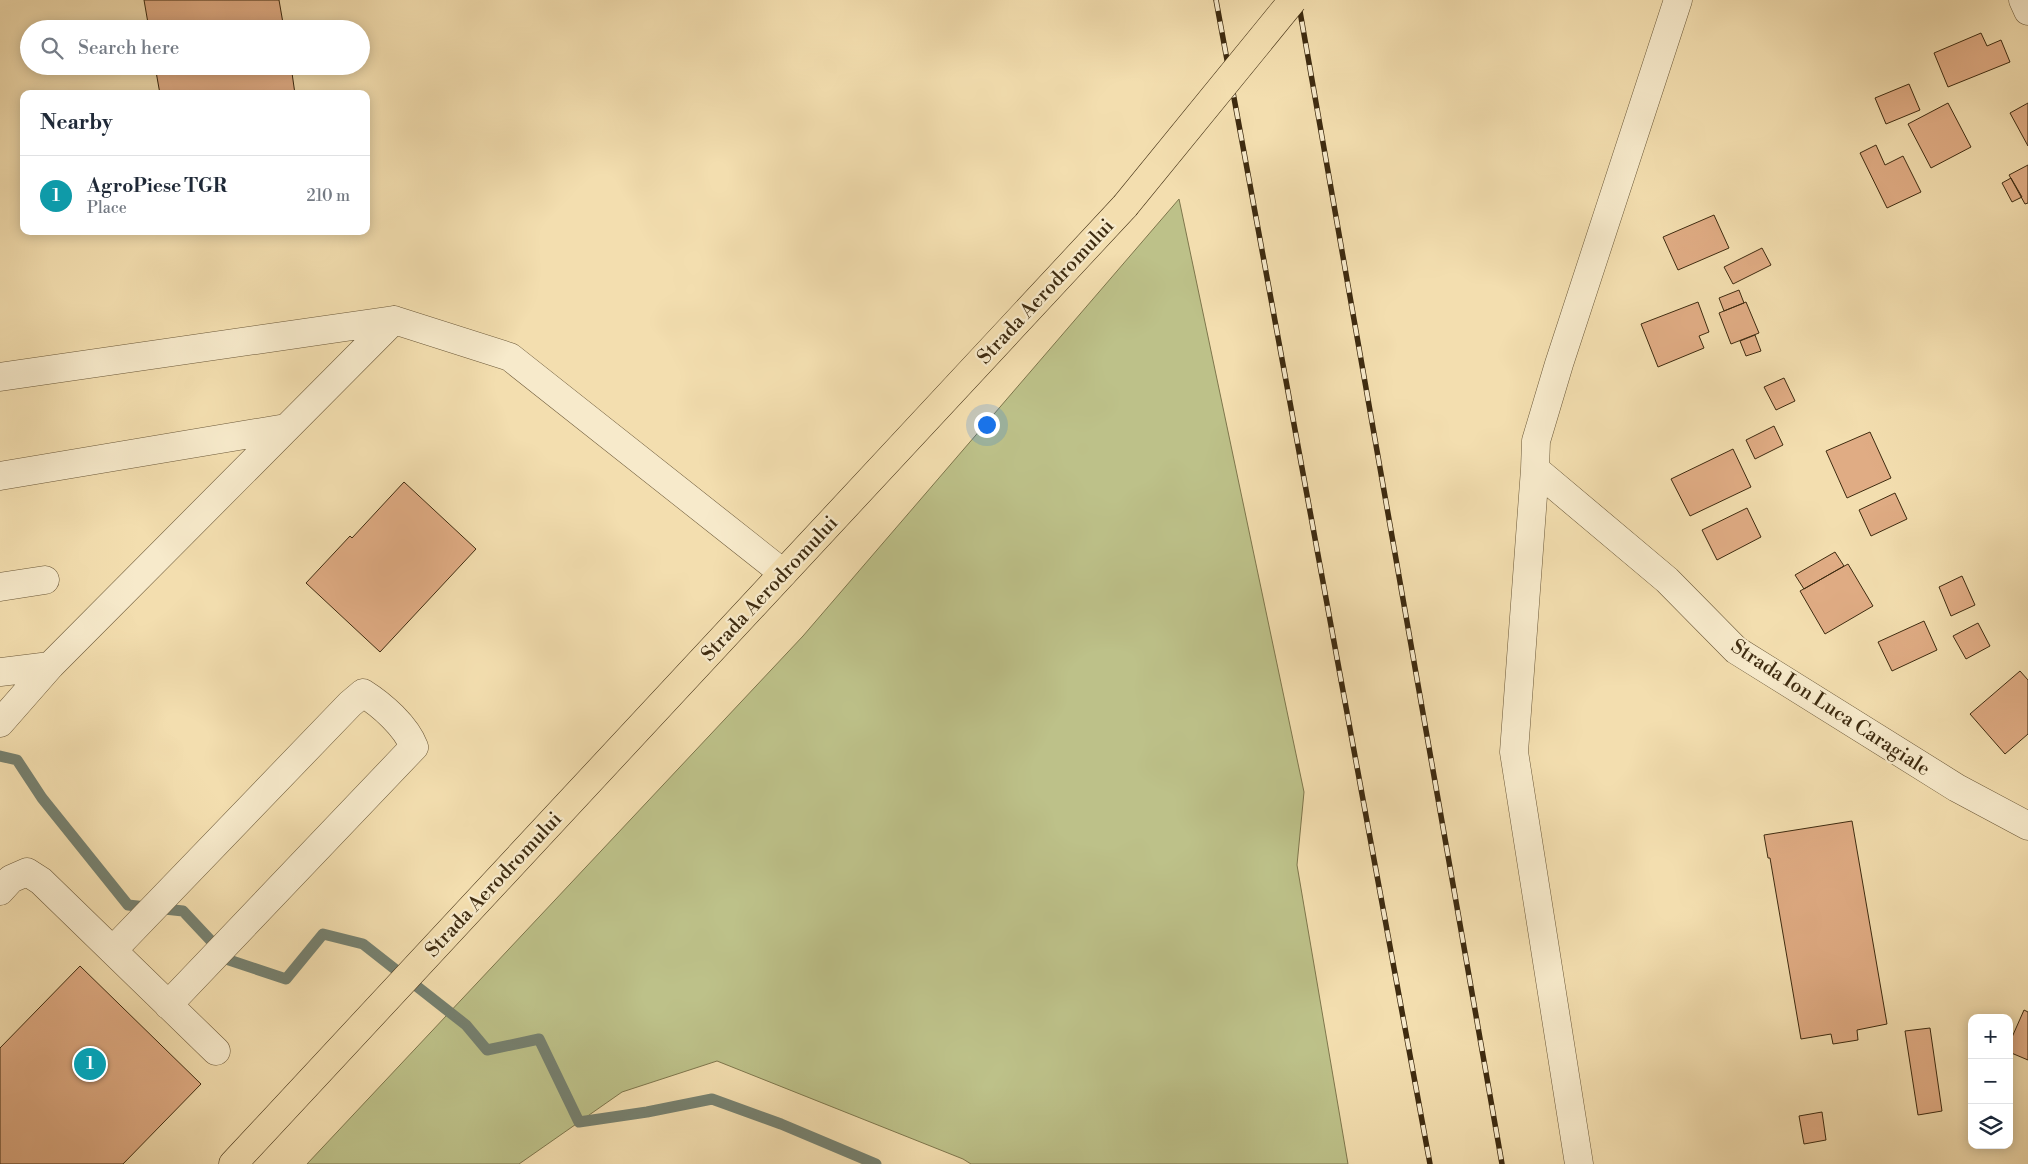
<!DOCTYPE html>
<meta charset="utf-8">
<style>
:root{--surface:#fff;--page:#f6f6f7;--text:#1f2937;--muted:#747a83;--line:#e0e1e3;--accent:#b45309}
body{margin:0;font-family:"Libre Bodoni",serif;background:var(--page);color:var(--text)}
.controls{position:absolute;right:15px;bottom:15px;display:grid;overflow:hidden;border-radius:10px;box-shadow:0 2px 12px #0003}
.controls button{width:45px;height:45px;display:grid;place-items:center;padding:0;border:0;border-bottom:1px solid var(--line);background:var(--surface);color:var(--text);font:25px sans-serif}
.you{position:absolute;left:986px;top:424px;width:18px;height:18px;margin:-12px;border:4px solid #fff;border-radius:50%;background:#1a73e8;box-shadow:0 0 0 8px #1a73e833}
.badge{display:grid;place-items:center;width:32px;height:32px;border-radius:50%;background:var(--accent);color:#fff;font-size:16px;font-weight:700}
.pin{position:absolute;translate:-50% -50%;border:2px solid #fff;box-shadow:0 1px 5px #0006}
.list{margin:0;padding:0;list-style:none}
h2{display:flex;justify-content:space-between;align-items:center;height:65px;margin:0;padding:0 20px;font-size:21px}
h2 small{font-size:16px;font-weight:400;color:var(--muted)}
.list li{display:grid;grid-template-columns:32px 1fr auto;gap:15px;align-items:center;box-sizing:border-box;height:80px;padding:0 20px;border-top:1px solid var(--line)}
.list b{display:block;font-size:19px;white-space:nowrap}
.list p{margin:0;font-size:16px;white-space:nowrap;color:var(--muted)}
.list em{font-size:16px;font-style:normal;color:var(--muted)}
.icon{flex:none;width:28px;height:28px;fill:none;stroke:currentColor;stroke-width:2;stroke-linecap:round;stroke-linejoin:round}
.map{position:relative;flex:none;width:2028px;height:1164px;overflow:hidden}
.search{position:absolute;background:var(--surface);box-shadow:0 2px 12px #0003;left:20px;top:20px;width:350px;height:55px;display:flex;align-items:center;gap:12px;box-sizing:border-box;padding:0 18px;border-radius:28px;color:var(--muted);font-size:19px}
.panel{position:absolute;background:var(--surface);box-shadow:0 2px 12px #0003;left:20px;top:90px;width:350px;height:145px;border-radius:10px}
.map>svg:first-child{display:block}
</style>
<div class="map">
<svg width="2028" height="1164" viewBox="0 0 2028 1164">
<rect width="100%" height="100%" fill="#f3deaf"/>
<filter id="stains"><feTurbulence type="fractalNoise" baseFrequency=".004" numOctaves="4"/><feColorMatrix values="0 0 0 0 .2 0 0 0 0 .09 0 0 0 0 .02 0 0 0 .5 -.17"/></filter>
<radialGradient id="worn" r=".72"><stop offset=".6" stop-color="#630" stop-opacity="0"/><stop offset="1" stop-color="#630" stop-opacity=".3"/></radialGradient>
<path fill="#bdc189" stroke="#7e764c" d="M1179,199l125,593 -7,73 51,299h-377l-8,-5 -246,-98 -95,31 -103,72h-212l496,-528z"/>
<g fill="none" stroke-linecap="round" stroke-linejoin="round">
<path stroke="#768170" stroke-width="11" d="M0,756l17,4 25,38 86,107 55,6 46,49 57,19 37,-45 40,10 103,81 21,25 52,-11 40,83 68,-10 65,-13 69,25 95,40"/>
</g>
<path fill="#e0ac84" stroke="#3e2b10" d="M144,0h135l5,29h-135z
M1981,33l6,13 14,-6 9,22 -62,25 -14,-34z
M155,66h136l4,28h-135z
M1909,84l11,26 -34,14 -11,-26z
M1948,103l23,44 -40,21 -23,-44z
M2028,103v43l-18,-33z
M1876,145l9,20 18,-9 18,36 -34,16 -27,-55z
M2028,165v38l-3,1 -16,-29z
M2011,178l11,19 -10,5 -10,-19z
M1714,215l15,33 -51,22 -15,-33z
M1762,248l9,17 -38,19 -9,-17z
M1739,290l5,13 -20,8 -5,-13z
M1698,302l11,30 -10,4 5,12 -46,19 -17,-43z
M1746,302l13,31 -28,11 -12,-31z
M1755,335l6,16 -15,5 -6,-15z
M1784,378l11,23 -19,9 -12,-23z
M1774,426l9,19 -28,14 -9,-19z
M1870,432l21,46 -44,20 -21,-47z
M1733,449l18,38 -61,29 -19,-37z
M404,482l72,67 -96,103 -74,-69 44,-47 2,2z
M1895,493l12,26 -36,17 -12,-26z
M1747,508l14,29 -44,23 -15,-30z
M1835,552l9,14 -40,23 -9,-14z
M1848,564l25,42 -48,28 -25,-43z
M1962,576l13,29 -24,11 -12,-29z
M1924,621l13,29 -45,21 -14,-29z
M1978,623l12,23 -24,13 -13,-23z
M2020,671l8,9v54l-23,20 -35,-40z
M1852,821l35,203 -30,6 1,10 -25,4 -2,-10 -30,5 -31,-181h-2l-4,-23z
M80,966l121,118 -78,80h-123v-116z
M2024,1010l4,2v48l-19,-8v-8z
M1930,1028l12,83 -24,4 -13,-84z
M1822,1112l4,28 -22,4 -5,-28z"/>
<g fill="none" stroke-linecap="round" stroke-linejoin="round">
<defs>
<path id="minor" d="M2023,0l5,11
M0,377l394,-57 116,37 273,216
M1535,469l132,111 69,70 221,138 71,38
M0,476l286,-48
M0,587l45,-7
M0,672l50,-6
M0,723l50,-57 344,-346
M0,891l11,-12 16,-7 14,9 175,170
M113,950l237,-246 13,-11c19,12 43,33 51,54l-246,258
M1579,1164l-65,-412 21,-283 1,-28 23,-77 119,-364"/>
<path id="highway" d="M233,1164l892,-958"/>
</defs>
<use href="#minor" stroke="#6b5838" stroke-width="29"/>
<use href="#highway" stroke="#3e2b10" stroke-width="29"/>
<use href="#minor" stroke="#f7eacb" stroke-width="28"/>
<use href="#highway" stroke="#f3deaf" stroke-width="28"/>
<defs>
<path id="rail" d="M1216,0l214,1164
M1298,0l204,1164"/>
</defs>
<use href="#rail" stroke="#3e2b10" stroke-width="5.5"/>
<use href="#rail" stroke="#f7eacb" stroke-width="4" stroke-dasharray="11" stroke-linecap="butt"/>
<defs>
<path id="highway-bridge" d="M1125,206l168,-206"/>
</defs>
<use href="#highway-bridge" stroke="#3e2b10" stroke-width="29" stroke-linecap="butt"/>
<use href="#highway-bridge" stroke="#f3deaf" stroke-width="28"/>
</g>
<g text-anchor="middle" stroke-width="4.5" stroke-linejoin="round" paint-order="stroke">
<g font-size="20" fill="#3e2b10" stroke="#f7eacb">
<text transform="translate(1045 291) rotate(-47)" y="7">Strada Aerodromului</text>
<text transform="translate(769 588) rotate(-47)" y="7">Strada Aerodromului</text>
<text transform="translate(1831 707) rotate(33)" y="7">Strada Ion Luca Caragiale</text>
<text transform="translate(493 884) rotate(-47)" y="7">Strada Aerodromului</text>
</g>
</g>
<rect width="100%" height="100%" filter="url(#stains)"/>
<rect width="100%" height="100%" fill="url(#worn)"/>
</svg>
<div class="controls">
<button>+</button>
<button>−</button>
<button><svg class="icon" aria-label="layers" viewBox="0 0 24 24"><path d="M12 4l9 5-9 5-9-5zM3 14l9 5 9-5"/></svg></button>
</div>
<div class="you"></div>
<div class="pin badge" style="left:90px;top:1064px;background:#0f9aa8">1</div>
<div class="search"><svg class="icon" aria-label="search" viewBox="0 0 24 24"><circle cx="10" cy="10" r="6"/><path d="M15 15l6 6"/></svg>Search here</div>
<section class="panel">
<h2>Nearby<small></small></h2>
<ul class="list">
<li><span class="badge" style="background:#0f9aa8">1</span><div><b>AgroPiese TGR</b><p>Place</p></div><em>210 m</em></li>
</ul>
</section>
</div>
